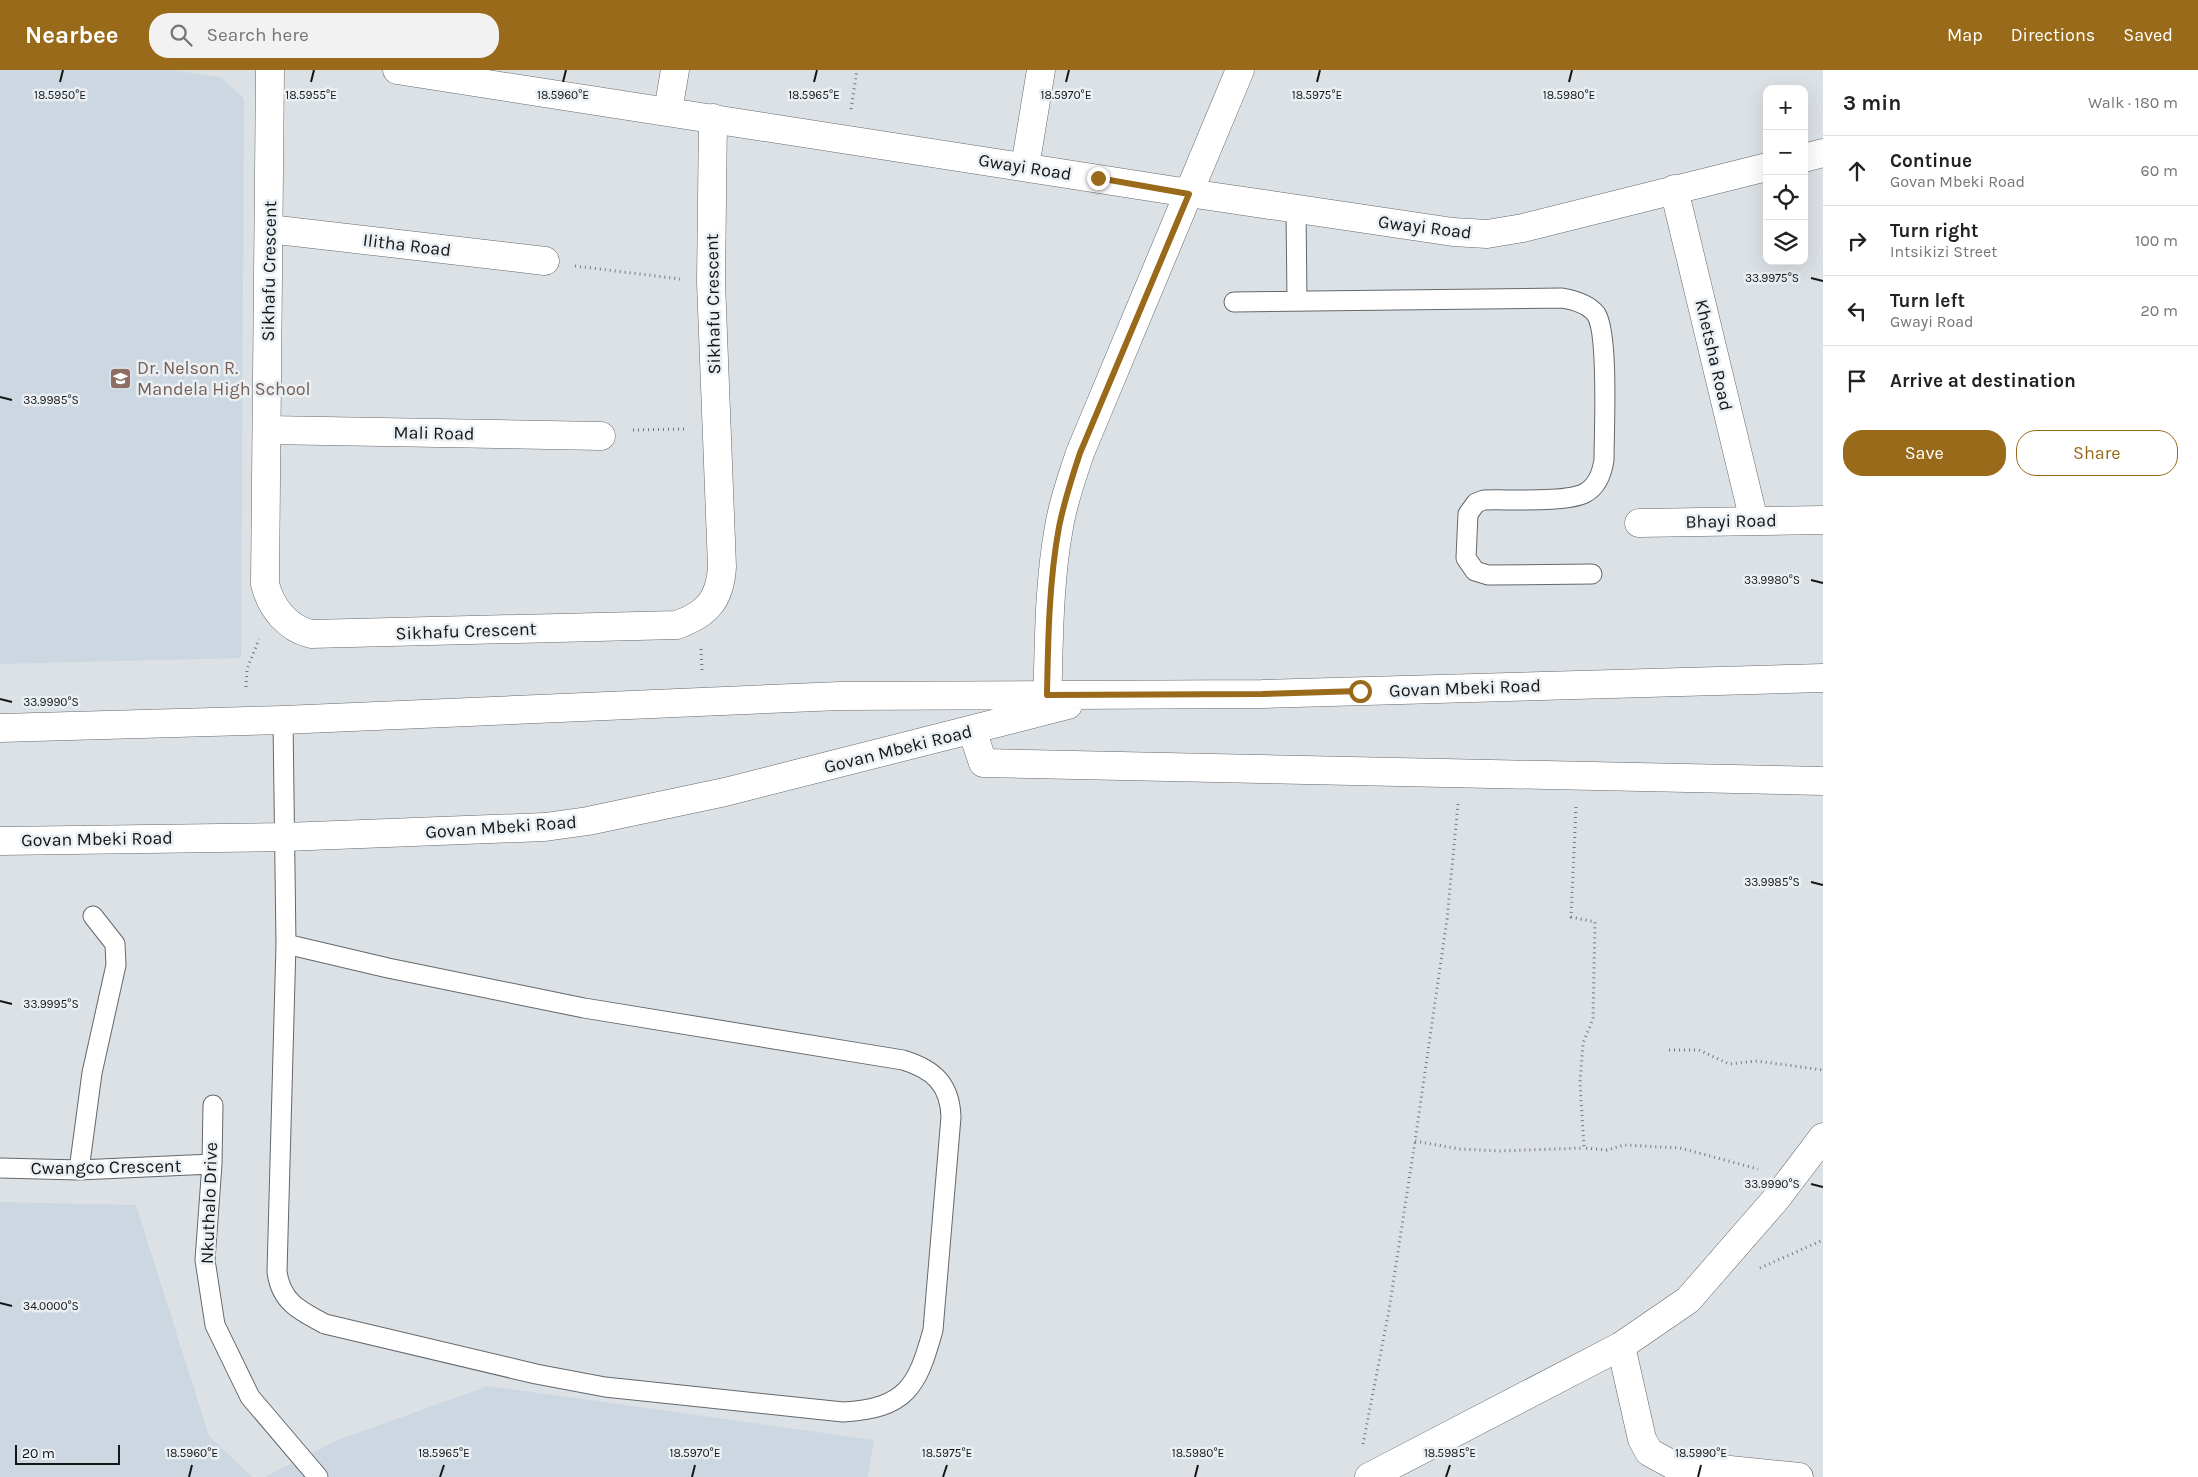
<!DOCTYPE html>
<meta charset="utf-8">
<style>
:root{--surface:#fff;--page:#f2f2f2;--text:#222;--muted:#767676;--line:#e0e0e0;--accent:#986a1a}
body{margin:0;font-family:Karla,sans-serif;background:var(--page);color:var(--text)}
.controls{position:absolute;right:15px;top:15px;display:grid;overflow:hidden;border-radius:10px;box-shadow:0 5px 20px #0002}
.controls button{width:45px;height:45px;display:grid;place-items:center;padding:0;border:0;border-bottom:1px solid var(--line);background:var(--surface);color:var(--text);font:25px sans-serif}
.scale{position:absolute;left:15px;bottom:12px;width:105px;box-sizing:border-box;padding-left:5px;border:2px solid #131516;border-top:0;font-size:14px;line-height:18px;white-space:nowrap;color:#131516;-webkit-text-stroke:4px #e9eff3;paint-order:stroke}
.stop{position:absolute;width:15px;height:15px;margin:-11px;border:4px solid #986a1a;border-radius:50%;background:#fff}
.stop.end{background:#986a1a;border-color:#fff;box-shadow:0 1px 5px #0008}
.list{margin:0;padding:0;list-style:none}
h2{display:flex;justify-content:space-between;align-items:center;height:65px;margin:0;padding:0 20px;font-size:21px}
h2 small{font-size:16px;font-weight:400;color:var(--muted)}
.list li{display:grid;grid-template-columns:32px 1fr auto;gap:15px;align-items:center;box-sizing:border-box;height:70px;padding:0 20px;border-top:1px solid var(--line)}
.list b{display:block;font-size:19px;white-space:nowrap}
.list p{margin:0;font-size:16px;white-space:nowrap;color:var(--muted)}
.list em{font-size:16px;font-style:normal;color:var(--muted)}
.actions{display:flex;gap:10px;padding:15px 20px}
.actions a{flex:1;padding:11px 0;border:1px solid var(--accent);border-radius:20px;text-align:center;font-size:18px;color:var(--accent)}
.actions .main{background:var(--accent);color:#fff}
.icon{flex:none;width:28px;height:28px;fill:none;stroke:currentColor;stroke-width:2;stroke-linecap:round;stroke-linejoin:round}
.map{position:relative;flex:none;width:1823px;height:1407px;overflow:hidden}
header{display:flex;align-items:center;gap:30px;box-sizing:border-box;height:70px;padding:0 25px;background:var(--accent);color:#fff}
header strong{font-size:24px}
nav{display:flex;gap:28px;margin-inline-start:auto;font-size:18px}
.search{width:350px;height:45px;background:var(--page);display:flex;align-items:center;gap:12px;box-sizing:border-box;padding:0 18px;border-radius:20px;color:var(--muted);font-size:19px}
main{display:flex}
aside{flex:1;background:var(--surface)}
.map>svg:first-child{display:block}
</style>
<header>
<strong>Nearbee</strong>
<div class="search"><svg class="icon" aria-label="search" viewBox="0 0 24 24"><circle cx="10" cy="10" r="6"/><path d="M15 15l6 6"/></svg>Search here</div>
<nav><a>Map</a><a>Directions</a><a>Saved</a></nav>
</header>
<main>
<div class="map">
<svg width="1823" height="1407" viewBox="0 0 1823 1407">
<rect width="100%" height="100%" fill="#dce1e6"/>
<path fill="#ccd7e1" d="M0,0h174l48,8 22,21 -3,559 -241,6z
M0,1132l136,3 73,231 43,41h-252z
M488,1316l386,54 -6,37h-603l70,-36z"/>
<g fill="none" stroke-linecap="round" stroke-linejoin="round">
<defs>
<path id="service" d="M1296,139l1,92
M1234,232l328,-4c12,2 26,6 34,16 13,19 8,118 8,146 -2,13 -6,26 -19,33 -19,10 -77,6 -101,7l-8,3 -8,11 -2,44 9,13 13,4 104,-1
M283,650l3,224 -9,328c4,30 23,39 48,52l211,50 69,13 238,25c63,-4 74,-24 90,-82l18,-213c-1,-33 -18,-48 -48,-57l-319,-52 -196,-40 -102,-24
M213,1035l-1,59 -7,96 10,65 35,72 68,80
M0,1098l79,2 133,-6
M79,1100l13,-97 24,-108 -1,-21 -22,-28"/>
<path id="minor" d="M270,0l-5,514c6,24 22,44 46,50l366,-9c30,-11 43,-25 45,-58l-11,-285 2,-164
M397,0l792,123 264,39 34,2 36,-6 244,-61
M668,41l7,-41
M1804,88l19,-5
M1025,97l16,-97
M1674,119l80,332
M269,159l276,32
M267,360l334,6
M1639,453l184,-3
M972,660l11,33 840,18
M1621,1276l21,93 7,13 22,12 128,13
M1369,1407l252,-131 67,-46 88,-101 47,-62"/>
<path id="tertiary" d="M1047,640c2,-60 1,-123 12,-183 4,-25 13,-50 21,-74l160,-383"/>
<path id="secondary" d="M0,658l283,-8 557,-24 422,-2 561,-16
M0,771l285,-4 260,-10 43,-6 137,-29 343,-87"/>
</defs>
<use href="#service" stroke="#63686c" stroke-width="21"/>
<use href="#minor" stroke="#63686c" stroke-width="29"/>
<use href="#tertiary" stroke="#63686c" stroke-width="29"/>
<use href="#secondary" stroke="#63686c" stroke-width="29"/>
<path stroke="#75787b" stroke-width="3" stroke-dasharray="1 4" stroke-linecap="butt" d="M851,39l6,-39
M575,196l105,13
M633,360l51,-1
M701,579l1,21
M246,617l1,-18 12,-30
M1458,734l-11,115 -32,222 45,8 39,2 85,-3
M1576,737l-5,110 24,5 -2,97 -10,24 -3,40 4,65 23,2 17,-5 56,3 78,21
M1669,980h30l30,14 28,-3 66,9
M1760,1198l63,-28
M1363,1374l26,-134 26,-169"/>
<use href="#service" stroke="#fff" stroke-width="19"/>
<use href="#minor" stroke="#fff" stroke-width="28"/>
<use href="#tertiary" stroke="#fff" stroke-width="28"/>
<use href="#secondary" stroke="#fff" stroke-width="28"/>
</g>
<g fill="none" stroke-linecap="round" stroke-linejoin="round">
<path stroke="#986a1a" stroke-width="6" d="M1098,108l91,16 -109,259c-8,24 -16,49 -21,74 -10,54 -11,113 -12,168l215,-1 98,-3"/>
</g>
<path fill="none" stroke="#131516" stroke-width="2" d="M60,12l3,-12M311,12l3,-12M563,12l3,-12M814,12l3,-12M1066,12l3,-12M1317,12l3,-12M1569,12l3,-12M1811,208l12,3M0,327l12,3M1811,510l12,3M0,629l12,3M1811,812l12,3M0,931l12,3M1811,1114l12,3M0,1233l12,3M189,1407l3,-12M440,1407l4,-12M692,1407l3,-12M943,1407l4,-12M1195,1407l3,-12M1446,1407l4,-12M1698,1407l3,-12"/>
<defs>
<symbol id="school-square" viewBox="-11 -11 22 22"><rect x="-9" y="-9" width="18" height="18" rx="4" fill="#8d6e63" stroke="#e9eff3"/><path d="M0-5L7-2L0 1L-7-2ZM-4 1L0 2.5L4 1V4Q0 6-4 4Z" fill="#fff"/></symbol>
</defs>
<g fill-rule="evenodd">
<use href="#school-square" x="108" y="296" width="25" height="25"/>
</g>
<g text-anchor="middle" stroke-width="5" stroke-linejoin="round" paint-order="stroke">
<g font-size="18" fill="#131516" stroke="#e9eff3">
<text transform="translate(1025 97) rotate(9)" y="6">Gwayi Road</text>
<text transform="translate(1425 157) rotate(7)" y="6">Gwayi Road</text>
<text transform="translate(407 175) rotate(7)" y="6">Ilitha Road</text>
<text transform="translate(269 201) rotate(-89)" y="6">Sikhafu Crescent</text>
<text transform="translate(713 234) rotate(-91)" y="6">Sikhafu Crescent</text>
<text transform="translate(1714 285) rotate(77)" y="6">Khetsha Road</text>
<text transform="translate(434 363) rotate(1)" y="6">Mali Road</text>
<text transform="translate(1731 451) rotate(-1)" y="6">Bhayi Road</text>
<text transform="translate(466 561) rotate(-2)" y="6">Sikhafu Crescent</text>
<text transform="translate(1465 618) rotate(-2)" y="6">Govan Mbeki Road</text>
<text transform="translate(898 679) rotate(-14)" y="6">Govan Mbeki Road</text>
<text transform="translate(501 757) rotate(-4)" y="6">Govan Mbeki Road</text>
<text transform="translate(97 769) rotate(-1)" y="6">Govan Mbeki Road</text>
<text transform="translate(106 1097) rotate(-1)" y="6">Cwangco Crescent</text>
<text transform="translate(209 1133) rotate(-88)" y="6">Nkuthalo Drive</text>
</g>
<g font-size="18" fill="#785e54" stroke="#e9eff3" text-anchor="start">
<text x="137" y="304">Dr. Nelson R.<tspan x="137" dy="21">Mandela High School</tspan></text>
</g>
</g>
<g font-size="12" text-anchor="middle" fill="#131516" stroke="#e9eff3" stroke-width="5" stroke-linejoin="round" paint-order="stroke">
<text x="60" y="29">18.5950°E</text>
<text x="311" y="29">18.5955°E</text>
<text x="563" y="29">18.5960°E</text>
<text x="814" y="29">18.5965°E</text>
<text x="1066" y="29">18.5970°E</text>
<text x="1317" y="29">18.5975°E</text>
<text x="1569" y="29">18.5980°E</text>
<text x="1772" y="212">33.9975°S</text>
<text x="51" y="334">33.9985°S</text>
<text x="1772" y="514">33.9980°S</text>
<text x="51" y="636">33.9990°S</text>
<text x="1772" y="816">33.9985°S</text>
<text x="51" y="938">33.9995°S</text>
<text x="1772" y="1118">33.9990°S</text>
<text x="51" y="1240">34.0000°S</text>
<text x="192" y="1387">18.5960°E</text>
<text x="444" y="1387">18.5965°E</text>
<text x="695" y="1387">18.5970°E</text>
<text x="947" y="1387">18.5975°E</text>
<text x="1198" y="1387">18.5980°E</text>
<text x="1450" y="1387">18.5985°E</text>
<text x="1701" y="1387">18.5990°E</text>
</g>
</svg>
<div class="controls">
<button>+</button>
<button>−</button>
<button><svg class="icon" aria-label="locate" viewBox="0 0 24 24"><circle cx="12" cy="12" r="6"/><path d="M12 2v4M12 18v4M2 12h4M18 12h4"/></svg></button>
<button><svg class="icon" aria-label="layers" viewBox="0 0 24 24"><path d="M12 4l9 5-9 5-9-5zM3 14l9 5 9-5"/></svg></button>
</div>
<div class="scale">20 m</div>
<div class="stop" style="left:1360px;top:621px"></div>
<div class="stop end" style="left:1098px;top:108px"></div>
</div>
<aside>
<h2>3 min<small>Walk · 180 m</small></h2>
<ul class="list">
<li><svg class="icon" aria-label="ahead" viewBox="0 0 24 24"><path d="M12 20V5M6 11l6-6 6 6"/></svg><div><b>Continue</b><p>Govan Mbeki Road</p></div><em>60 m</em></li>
<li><svg class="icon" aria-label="right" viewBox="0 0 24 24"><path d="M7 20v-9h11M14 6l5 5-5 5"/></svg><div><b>Turn right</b><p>Intsikizi Street</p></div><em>100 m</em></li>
<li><svg class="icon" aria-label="left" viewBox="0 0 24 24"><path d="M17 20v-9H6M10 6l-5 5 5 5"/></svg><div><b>Turn left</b><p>Gwayi Road</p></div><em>20 m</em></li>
<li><svg class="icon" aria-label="arrive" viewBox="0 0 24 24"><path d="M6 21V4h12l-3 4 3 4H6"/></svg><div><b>Arrive at destination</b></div></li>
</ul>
<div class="actions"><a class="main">Save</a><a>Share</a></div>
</aside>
</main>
